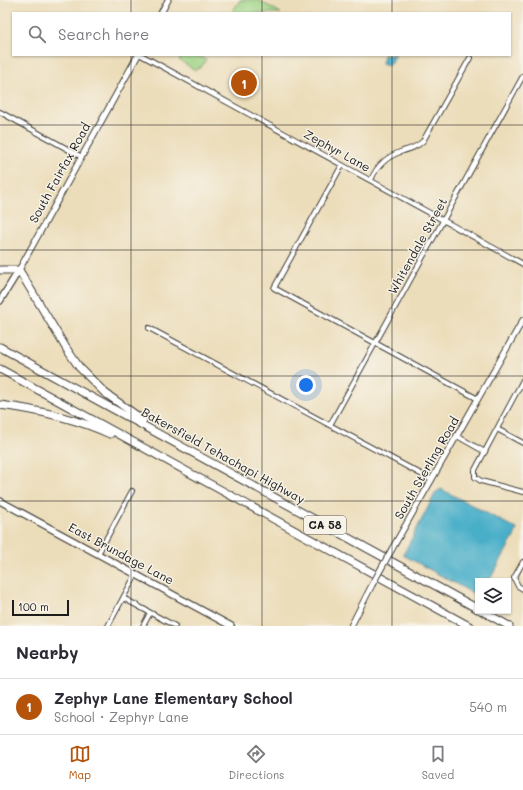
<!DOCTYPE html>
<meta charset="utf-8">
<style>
:root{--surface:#fff;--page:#f7f7f7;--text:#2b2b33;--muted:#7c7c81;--line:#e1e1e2;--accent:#b45309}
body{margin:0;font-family:Mali,sans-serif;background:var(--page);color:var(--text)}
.controls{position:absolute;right:12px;bottom:12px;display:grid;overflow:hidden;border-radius:0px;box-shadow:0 1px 3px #0004}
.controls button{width:36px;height:36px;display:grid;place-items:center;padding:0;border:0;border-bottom:1px solid var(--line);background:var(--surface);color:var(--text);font:20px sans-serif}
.scale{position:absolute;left:12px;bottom:10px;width:57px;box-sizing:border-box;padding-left:4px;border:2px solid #1c1c1c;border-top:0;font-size:11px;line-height:14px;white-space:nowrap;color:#1c1c1c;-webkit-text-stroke:3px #f7f3e8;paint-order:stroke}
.you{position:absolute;left:306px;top:385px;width:14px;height:14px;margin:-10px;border:3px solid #fff;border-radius:50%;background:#1a73e8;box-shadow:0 0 0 6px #1a73e833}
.badge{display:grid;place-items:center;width:26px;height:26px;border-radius:50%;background:var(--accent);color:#fff;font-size:13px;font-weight:700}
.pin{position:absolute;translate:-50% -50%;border:2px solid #fff;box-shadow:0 1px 4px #0006}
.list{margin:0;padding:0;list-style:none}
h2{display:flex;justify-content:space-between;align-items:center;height:52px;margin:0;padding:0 16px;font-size:17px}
h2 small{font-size:13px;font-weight:400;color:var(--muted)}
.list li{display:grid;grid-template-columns:26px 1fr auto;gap:12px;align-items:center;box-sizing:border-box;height:56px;padding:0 16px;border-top:1px solid var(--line)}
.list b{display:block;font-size:15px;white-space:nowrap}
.list p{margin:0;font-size:13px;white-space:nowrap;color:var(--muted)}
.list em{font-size:13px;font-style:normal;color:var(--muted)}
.icon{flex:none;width:22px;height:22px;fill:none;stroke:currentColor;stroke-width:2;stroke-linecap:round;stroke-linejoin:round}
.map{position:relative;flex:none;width:523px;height:626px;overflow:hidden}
.search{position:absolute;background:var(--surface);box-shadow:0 1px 3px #0004;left:12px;right:12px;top:12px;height:44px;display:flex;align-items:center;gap:10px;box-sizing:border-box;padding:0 14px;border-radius:0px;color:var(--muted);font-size:15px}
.sheet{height:108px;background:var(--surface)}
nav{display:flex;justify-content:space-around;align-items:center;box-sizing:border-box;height:56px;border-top:1px solid var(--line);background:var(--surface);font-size:11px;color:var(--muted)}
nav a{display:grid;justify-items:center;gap:2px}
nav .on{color:var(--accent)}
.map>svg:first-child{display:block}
</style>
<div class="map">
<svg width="523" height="626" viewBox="0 0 523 626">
<rect width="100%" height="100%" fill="#f7f3e8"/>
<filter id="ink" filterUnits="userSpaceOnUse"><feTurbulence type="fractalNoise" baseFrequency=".025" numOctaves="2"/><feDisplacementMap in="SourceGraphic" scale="8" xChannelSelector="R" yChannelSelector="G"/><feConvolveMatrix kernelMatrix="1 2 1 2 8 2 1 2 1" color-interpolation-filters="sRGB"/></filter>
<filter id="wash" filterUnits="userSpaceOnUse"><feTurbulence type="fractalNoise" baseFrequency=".012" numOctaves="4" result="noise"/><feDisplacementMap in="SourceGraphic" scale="16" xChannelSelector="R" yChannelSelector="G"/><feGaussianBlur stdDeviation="0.9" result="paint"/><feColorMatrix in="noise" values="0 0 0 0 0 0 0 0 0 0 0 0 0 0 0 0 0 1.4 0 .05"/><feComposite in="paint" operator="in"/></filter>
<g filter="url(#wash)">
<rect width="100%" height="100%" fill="#ecddba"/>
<path fill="#9fd485" stroke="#5e7850" d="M240,0h18l23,13h-45l-3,-2z
M182,55h15l9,5 -5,7 -6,3 -16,-10z"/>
<path fill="#4aafc9" stroke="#336672" d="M384,55h12l-8,11 -6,-3z
M441,489l76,40 -3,8 -25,44h-11v15l-75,-41 33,-63z"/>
</g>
<g filter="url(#ink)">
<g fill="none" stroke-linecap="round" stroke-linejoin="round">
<defs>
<path id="minor" d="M141,55l382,209
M0,112l82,45
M342,165l-68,123 204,111
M371,180c6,-15 16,-24 32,-29 7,-2 14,-4 20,-10l47,-83
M149,328l283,152
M523,380l-48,90v7l6,4 42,11
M330,425l193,-349
M497,429l26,14
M457,436l28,16
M98,554l34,-63
M523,562l-9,16 4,8 5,3
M123,598l52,28
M108,626l28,-52
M143,626l7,-13"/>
<path id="tertiary" d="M161,13l7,-13
M19,270l119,-215
M392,549l131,-229
M351,626l21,-41"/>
<path id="secondary" d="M0,301l19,-31
M0,501l231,125"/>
<path id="motorway" d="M0,270h19l47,78 13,19 26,26 38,27
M0,347l478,262
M0,369l469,257
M0,405c39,5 75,13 110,29
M482,611l27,15"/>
</defs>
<use href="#minor" stroke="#3b3934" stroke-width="6"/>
<use href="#tertiary" stroke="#3b3934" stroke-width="7"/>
<use href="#secondary" stroke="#3b3934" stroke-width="8"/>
<use href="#motorway" stroke="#3b3934" stroke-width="9"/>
<use href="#minor" stroke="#fff" stroke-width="4"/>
<use href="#tertiary" stroke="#fff" stroke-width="5"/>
<use href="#secondary" stroke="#fff" stroke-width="5.5"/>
<use href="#motorway" stroke="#fff" stroke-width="7"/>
<defs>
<path id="tertiary-bridge" d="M372,585l20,-36"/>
</defs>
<use href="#tertiary-bridge" stroke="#3b3934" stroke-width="7" stroke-linecap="butt"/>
<use href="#tertiary-bridge" stroke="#fff" stroke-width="5"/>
</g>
</g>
<path fill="none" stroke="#1c1c1c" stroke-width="1" stroke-opacity="0.55" d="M131,0v13M262,0v13M392,0v13M131,55v571M262,55v571M392,55v571M0,125h523M0,250h523M0,376h523M0,501h523"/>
<g text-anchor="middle" stroke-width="3" stroke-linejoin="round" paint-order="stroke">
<rect fill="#f7f3e8" stroke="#5e5c59" stroke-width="1" x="304" y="516" width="42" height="18" rx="3"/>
<g font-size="11" font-weight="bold" fill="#1c1c1c">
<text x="325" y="529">CA 58</text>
</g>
<g font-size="12" fill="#1c1c1c" stroke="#f7f3e8">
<text transform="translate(337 151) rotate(29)" y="4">Zephyr Lane</text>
<text transform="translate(60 173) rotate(-61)" y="4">South Fairfax Road</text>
<text transform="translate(418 246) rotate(-61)" y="4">Whitendale Street</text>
<text transform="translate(223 456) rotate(29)" y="4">Bakersfield Tehachapi Highway</text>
<text transform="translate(427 468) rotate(-60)" y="4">South Sterling Road</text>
<text transform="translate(121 554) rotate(28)" y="4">East Brundage Lane</text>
</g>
</g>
</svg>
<div class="controls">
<button><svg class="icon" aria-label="layers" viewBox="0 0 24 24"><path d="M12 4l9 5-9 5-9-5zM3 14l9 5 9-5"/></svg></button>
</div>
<div class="scale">100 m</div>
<div class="you"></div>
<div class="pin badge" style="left:244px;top:83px">1</div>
<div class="search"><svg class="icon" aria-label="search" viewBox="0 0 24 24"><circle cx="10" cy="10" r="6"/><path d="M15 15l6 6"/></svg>Search here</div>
</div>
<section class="sheet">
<h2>Nearby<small></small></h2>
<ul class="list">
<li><span class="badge">1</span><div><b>Zephyr Lane Elementary School</b><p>School · Zephyr Lane</p></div><em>540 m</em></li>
</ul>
</section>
<nav>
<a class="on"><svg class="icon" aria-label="map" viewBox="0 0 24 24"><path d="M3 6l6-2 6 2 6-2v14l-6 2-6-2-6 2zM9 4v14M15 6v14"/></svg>Map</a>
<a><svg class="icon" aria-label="directions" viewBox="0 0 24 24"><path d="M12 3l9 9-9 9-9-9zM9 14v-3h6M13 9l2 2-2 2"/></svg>Directions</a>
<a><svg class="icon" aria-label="saved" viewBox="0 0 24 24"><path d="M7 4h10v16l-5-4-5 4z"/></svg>Saved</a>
</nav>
